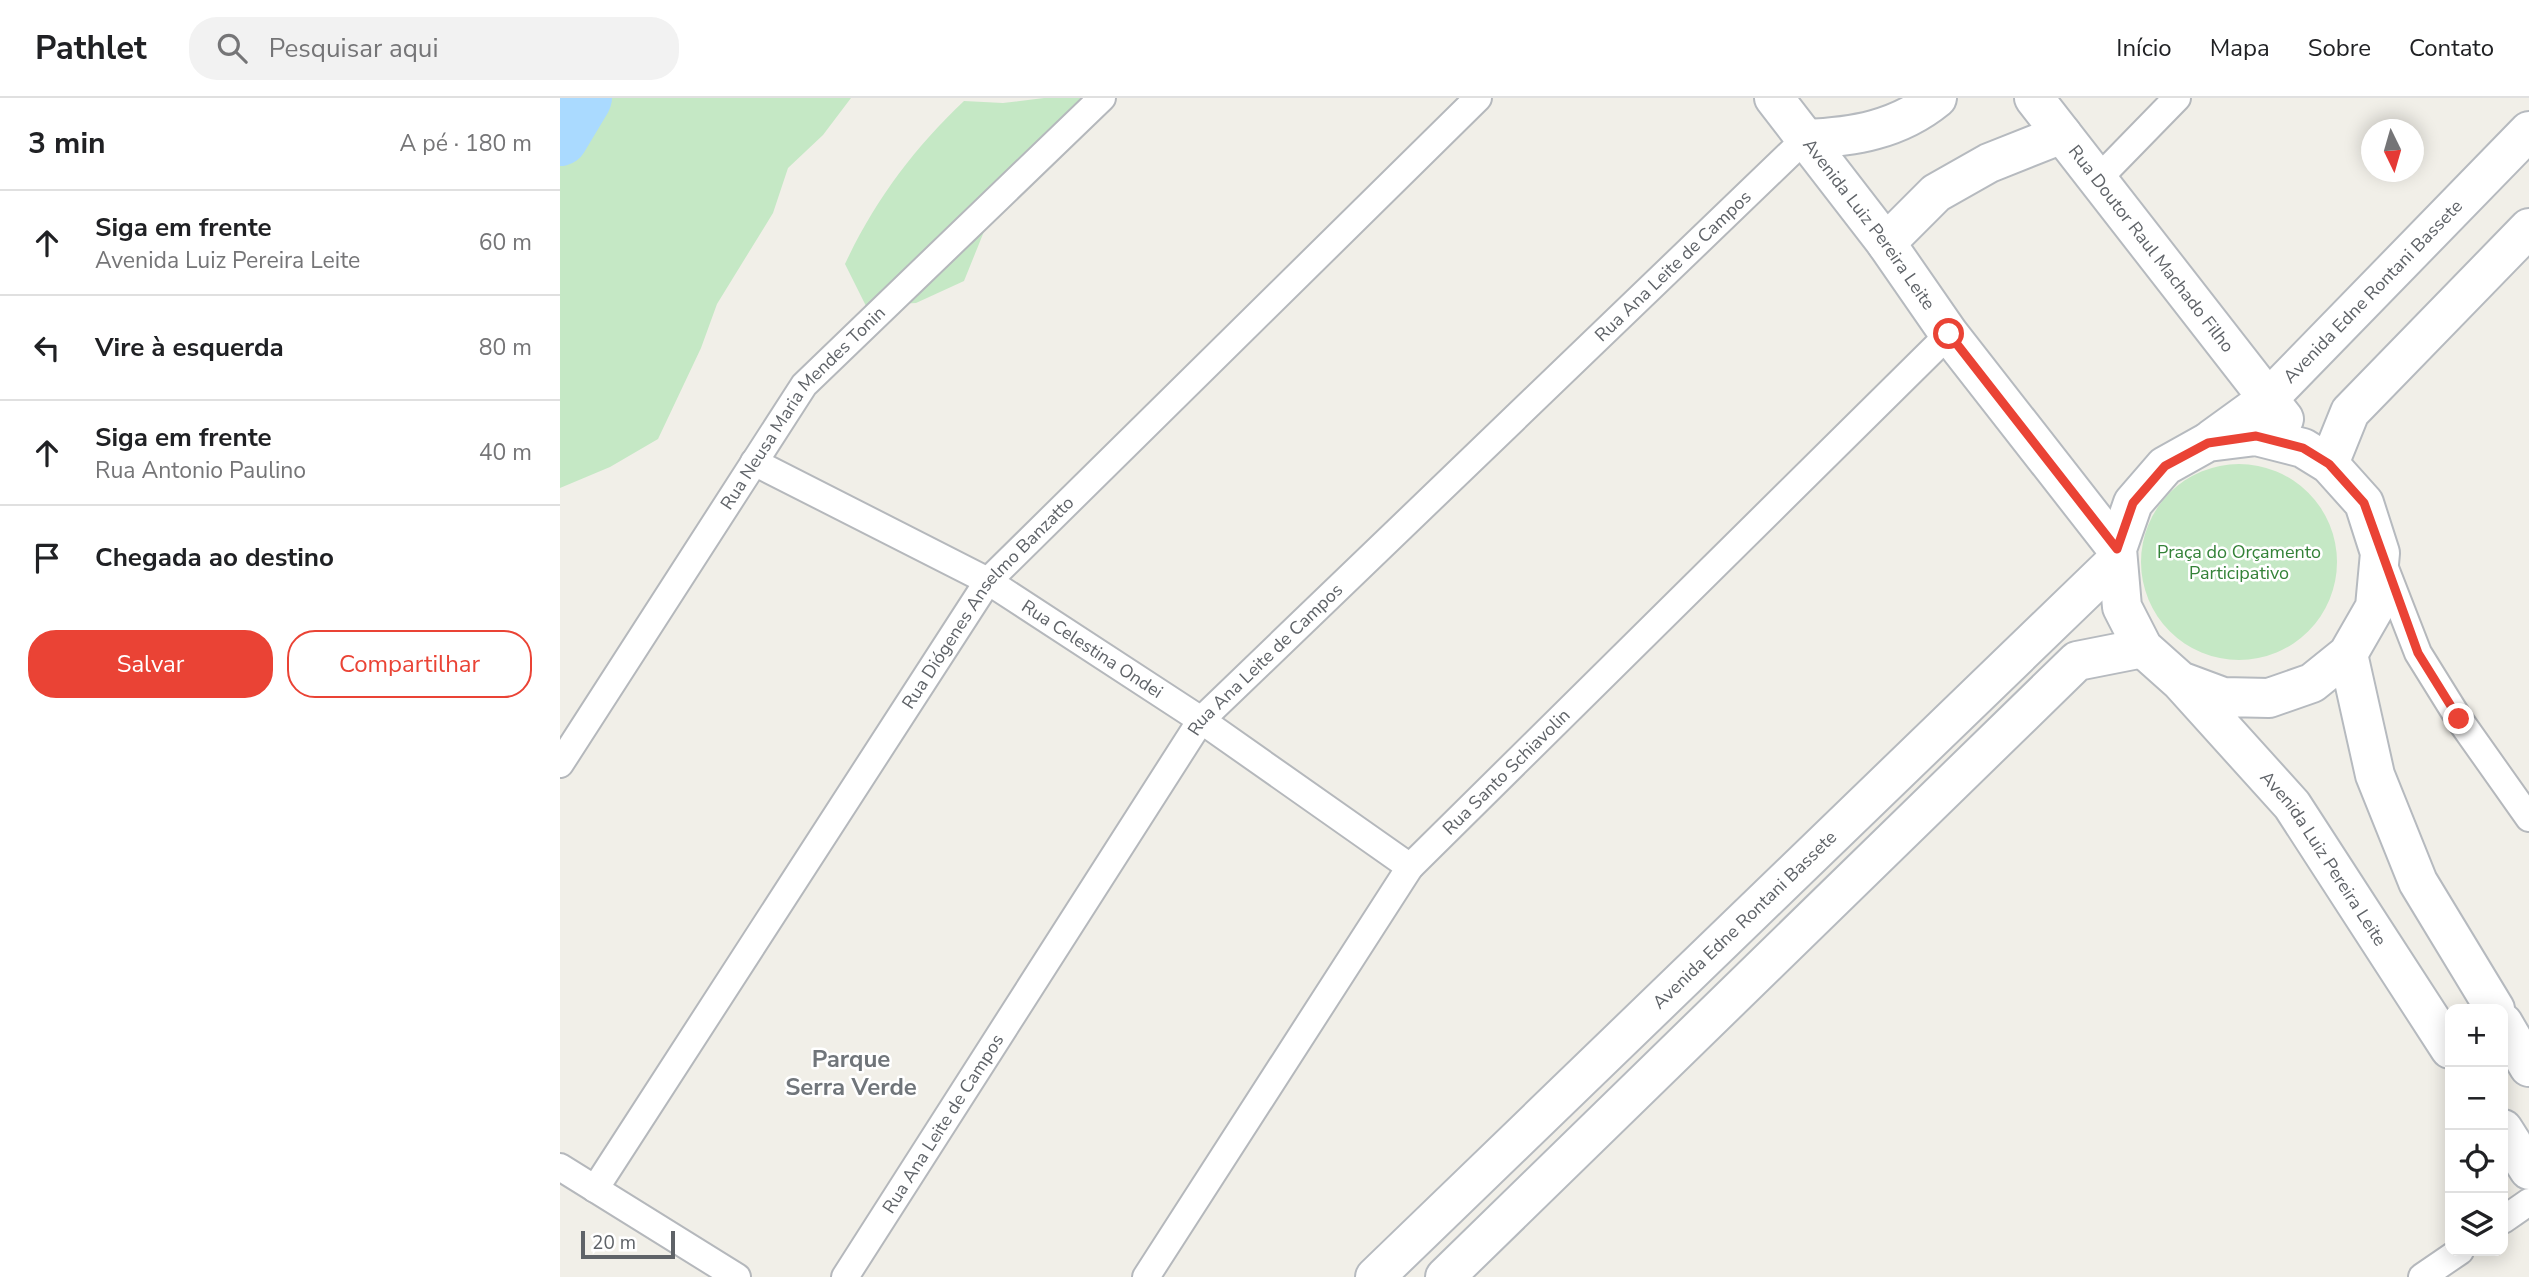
<!DOCTYPE html>
<html lang="pt">
<meta charset="utf-8">
<style>
:root{--surface:#fff;--page:#f2f2f2;--text:#202124;--muted:#757577;--line:#e0e0e0;--accent:#ea4335}
body{margin:0;font-family:"Nunito Sans",sans-serif;background:var(--page);color:var(--text)}
.controls{position:absolute;right:21px;bottom:21px;display:grid;overflow:hidden;border-radius:14px;box-shadow:0 4px 18px #0003}
.controls button{width:63px;height:63px;display:grid;place-items:center;padding:0;border:0;border-bottom:2px solid var(--line);background:var(--surface);color:var(--text);font:35px sans-serif}
.compass{position:absolute;left:1801px;top:21px;width:63px;height:63px;border-radius:50%;background:var(--surface);box-shadow:0 4px 18px #0003;rotate:175deg}
.scale{position:absolute;left:21px;bottom:18px;width:94px;box-sizing:border-box;padding-left:7px;border:4px solid #5f6368;border-top:0;font-size:19px;line-height:24px;white-space:nowrap;color:#5f6368;-webkit-text-stroke:5px #fff;paint-order:stroke}
.stop{position:absolute;width:21px;height:21px;margin:-16px;border:5px solid #ea4335;border-radius:50%;background:#fff}
.stop.end{background:#ea4335;border-color:#fff;box-shadow:0 2px 7px #0008}
.list{margin:0;padding:0;list-style:none}
h2{display:flex;justify-content:space-between;align-items:center;height:91px;margin:0;padding:0 28px;font-size:30px}
h2 small{font-size:23px;font-weight:400;color:var(--muted)}
.list li{display:grid;grid-template-columns:46px 1fr auto;gap:21px;align-items:center;box-sizing:border-box;height:105px;padding:0 28px;border-top:2px solid var(--line)}
.list b{display:block;font-size:26px;white-space:nowrap}
.list p{margin:0;font-size:23px;white-space:nowrap;color:var(--muted)}
.list em{font-size:23px;font-style:normal;color:var(--muted)}
.actions{display:flex;gap:14px;padding:21px 28px}
.actions a{flex:1;padding:16px 0;border:2px solid var(--accent);border-radius:28px;text-align:center;font-size:24px;color:var(--accent)}
.actions .main{background:var(--accent);color:#fff}
.icon{flex:none;width:38px;height:38px;fill:none;stroke:currentColor;stroke-width:2;stroke-linecap:round;stroke-linejoin:round}
.map{position:relative;flex:none;width:1969px;height:1179px;overflow:hidden}
header{display:flex;align-items:center;gap:42px;box-sizing:border-box;height:98px;padding:0 35px;background:var(--surface);border-bottom:2px solid var(--line)}
header strong{font-size:33px}
nav{display:flex;gap:38px;margin-inline-start:auto;font-size:24px}
.search{width:490px;height:63px;background:var(--page);display:flex;align-items:center;gap:18px;box-sizing:border-box;padding:0 24px;border-radius:28px;color:var(--muted);font-size:26px}
main{display:flex}
aside{flex:1;background:var(--surface)}
.map>svg:first-child{display:block}
</style>
<header>
<strong>Pathlet</strong>
<div class="search"><svg class="icon" aria-label="search" viewBox="0 0 24 24"><circle cx="10" cy="10" r="6"/><path d="M15 15l6 6"/></svg>Pesquisar aqui</div>
<nav><a>Início</a><a>Mapa</a><a>Sobre</a><a>Contato</a></nav>
</header>
<main>
<aside>
<h2>3 min<small>A pé · 180 m</small></h2>
<ul class="list">
<li><svg class="icon" aria-label="ahead" viewBox="0 0 24 24"><path d="M12 20V5M6 11l6-6 6 6"/></svg><div><b>Siga em frente</b><p>Avenida Luiz Pereira Leite</p></div><em>60 m</em></li>
<li><svg class="icon" aria-label="left" viewBox="0 0 24 24"><path d="M17 20v-9H6M10 6l-5 5 5 5"/></svg><div><b>Vire à esquerda</b></div><em>80 m</em></li>
<li><svg class="icon" aria-label="ahead" viewBox="0 0 24 24"><path d="M12 20V5M6 11l6-6 6 6"/></svg><div><b>Siga em frente</b><p>Rua Antonio Paulino</p></div><em>40 m</em></li>
<li><svg class="icon" aria-label="arrive" viewBox="0 0 24 24"><path d="M6 21V4h12l-3 4 3 4H6"/></svg><div><b>Chegada ao destino</b></div></li>
</ul>
<div class="actions"><a class="main">Salvar</a><a>Compartilhar</a></div>
</aside>
<div class="map">
<svg width="1969" height="1179" viewBox="0 0 1969 1179">
<rect width="100%" height="100%" fill="#f1efe8"/>
<path fill="#c5e8c5" d="M0,0h291l-28,37 -35,33 -15,45 -56,91 -16,44 -43,91 -48,28 -50,21z
M484,0h58l-117,131 -21,52 -48,22 -50,3 -21,-42c29,-62 69,-116 119,-163l39,2z
M1581 464a98 98 0 1 1 196 0a98 98 0 1 1-196 0Z"/>
<g fill="none" stroke-linecap="round" stroke-linejoin="round">
<path stroke="#aadaff" stroke-width="56" d="M0,40l24,-40"/>
<defs>
<g id="street">
<path d="M1538,81l79,-81"/>
<path id="s1" d="M194,364l234,119 213,139 209,147"/>
<path d="M1823,465l35,90 41,66 70,99"/>
<path id="s2" d="M0,666l244,-379 298,-287"/>
<path d="M0,1069l177,110"/>
<path id="s3" d="M35,1091l393,-608 490,-483"/>
<path d="M1943,1122l26,-18"/>
<path id="s4" d="M285,1179l356,-557 604,-581"/>
<path id="s5" d="M586,1179l264,-410 539,-533"/>
<path d="M1862,1179l38,-26"/>
</g>
<g id="secondary">
<path id="s6" d="M1214,0l112,145 63,91 168,215"/>
<path id="s7" d="M1474,0l250,321"/>
<path d="M1245,41c48,-2 93,-9 132,-41"/>
<path d="M1326,145l50,-50 53,-30 73,-29"/>
<path id="s8" d="M1652,341l58,-42 259,-266"/>
<path d="M1769,366l21,-52 179,-184"/>
<path d="M1788,556l27,121 43,107 77,127"/>
<path id="s9" d="M1620,583l43,16 46,1 43,-15 36,-29 27,-47 5,-54 -16,-50 -35,-39 -26,-16 -47,-12 -48,6 -43,24 -32,37 -16,46 5,58 21,41 37,33 112,124 158,244"/>
<path d="M1943,925l26,44"/>
<path d="M1943,1031l26,41"/>
<path id="s10" d="M815,1179l741,-716"/>
<path d="M885,1179l632,-616 66,-13"/>
</g>
</defs>
<use href="#street" stroke="#b5b8bc" stroke-width="30"/>
<use href="#secondary" stroke="#b6babf" stroke-width="42"/>
<use href="#street" stroke="#fff" stroke-width="26"/>
<use href="#secondary" stroke="#fff" stroke-width="38"/>
</g>
<g fill="none" stroke-linecap="round" stroke-linejoin="round">
<path stroke="#ea4335" stroke-width="9" d="M1389,236l168,215 16,-46 32,-37 43,-23 48,-7 47,12 26,16 35,39 54,150 41,66"/>
</g>
<g text-anchor="middle" stroke-width="5" stroke-linejoin="round" paint-order="stroke">
<g font-size="18" fill="#5f6368" stroke="#fff">
<text dy="6" stroke="none"><textPath href="#s6" startOffset="158">Avenida Luiz Pereira Leite</textPath></text>
<text dy="6" stroke="none"><textPath href="#s7" startOffset="191">Rua Doutor Raul Machado Filho</textPath></text>
<text dy="6" stroke="none"><textPath href="#s4" startOffset="1316">Rua Ana Leite de Campos</textPath></text>
<text dy="6" stroke="none"><textPath href="#s8" startOffset="219">Avenida Edne Rontani Bassete</textPath></text>
<text dy="6" stroke="none"><textPath href="#s2" startOffset="432">Rua Neusa Maria Mendes Tonin</textPath></text>
<text dy="6" stroke="none"><textPath href="#s3" startOffset="707">Rua Diógenes Anselmo Banzatto</textPath></text>
<text dy="6" stroke="none"><textPath href="#s1" startOffset="387">Rua Celestina Ondei</textPath></text>
<text dy="6" stroke="none"><textPath href="#s4" startOffset="749">Rua Ana Leite de Campos</textPath></text>
<text dy="6" stroke="none"><textPath href="#s5" startOffset="623">Rua Santo Schiavolin</textPath></text>
<text dy="6" stroke="none"><textPath href="#s9" startOffset="1054">Avenida Luiz Pereira Leite</textPath></text>
<text dy="6" stroke="none"><textPath href="#s10" startOffset="514">Avenida Edne Rontani Bassete</textPath></text>
<text dy="6" stroke="none"><textPath href="#s4" startOffset="182">Rua Ana Leite de Campos</textPath></text>
</g>
<g font-size="18" fill="#348238" stroke="#fff">
<text x="1679" y="460">Praça do Orçamento<tspan x="1679" dy="21">Participativo</tspan></text>
</g>
<g font-size="24" font-weight="bold" fill="#70757a" stroke="#fff">
<text x="291" y="969">Parque<tspan x="291" dy="28">Serra Verde</tspan></text>
</g>
</g>
</svg>
<div class="controls">
<button>+</button>
<button>−</button>
<button><svg class="icon" aria-label="locate" viewBox="0 0 24 24"><circle cx="12" cy="12" r="6"/><path d="M12 2v4M12 18v4M2 12h4M18 12h4"/></svg></button>
<button><svg class="icon" aria-label="layers" viewBox="0 0 24 24"><path d="M12 4l9 5-9 5-9-5zM3 14l9 5 9-5"/></svg></button>
</div>
<svg class="compass" viewBox="-18 -18 36 36"><path d="M0-13l5 13h-10z" fill="#e53935"/><path d="M0 13l5-13h-10z" fill="#757577"/></svg>
<div class="scale">20 m</div>
<div class="stop" style="left:1389px;top:236px"></div>
<div class="stop end" style="left:1899px;top:621px"></div>
</div>
</main>
